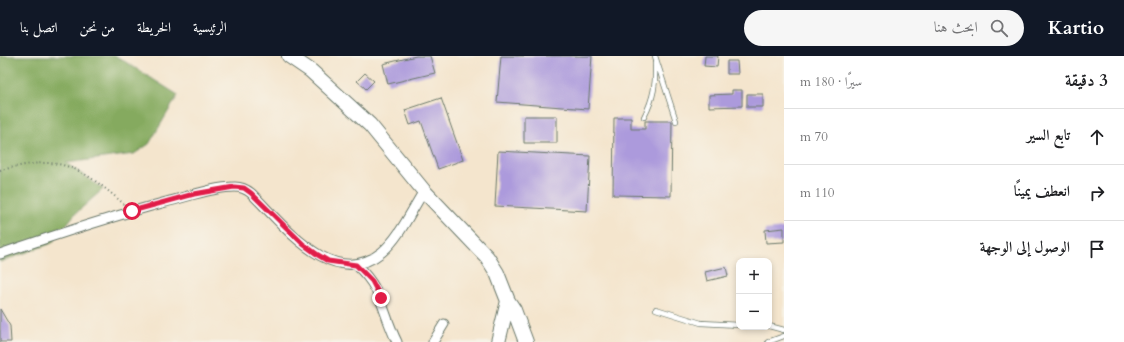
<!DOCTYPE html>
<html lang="ar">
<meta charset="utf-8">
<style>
:root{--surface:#fff;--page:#f6f6f6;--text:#202124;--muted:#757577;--line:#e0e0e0;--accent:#111827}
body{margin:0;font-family:Cardo,Amiri,serif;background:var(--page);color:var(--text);direction:rtl}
.controls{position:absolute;right:12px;bottom:12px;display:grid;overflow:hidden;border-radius:8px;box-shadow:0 2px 6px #0003}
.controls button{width:36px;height:36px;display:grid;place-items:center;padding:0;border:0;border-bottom:1px solid var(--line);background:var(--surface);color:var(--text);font:20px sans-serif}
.stop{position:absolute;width:12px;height:12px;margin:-9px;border:3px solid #e11d48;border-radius:50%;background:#fff}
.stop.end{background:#e11d48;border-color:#fff;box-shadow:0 1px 4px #0008}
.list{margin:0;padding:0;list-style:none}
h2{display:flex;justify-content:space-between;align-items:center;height:52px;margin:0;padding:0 16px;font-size:17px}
h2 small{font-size:13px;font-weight:400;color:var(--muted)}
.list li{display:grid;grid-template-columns:26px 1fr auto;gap:12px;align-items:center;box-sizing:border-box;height:56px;padding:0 16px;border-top:1px solid var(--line)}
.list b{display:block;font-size:15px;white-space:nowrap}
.list em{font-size:13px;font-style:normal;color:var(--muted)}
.icon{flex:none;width:22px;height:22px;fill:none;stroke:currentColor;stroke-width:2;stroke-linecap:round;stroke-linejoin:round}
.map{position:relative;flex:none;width:784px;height:286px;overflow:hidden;direction:ltr}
header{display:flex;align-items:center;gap:24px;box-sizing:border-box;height:56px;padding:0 20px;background:var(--accent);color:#fff}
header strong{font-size:19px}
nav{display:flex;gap:22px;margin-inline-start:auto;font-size:14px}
.search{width:280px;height:36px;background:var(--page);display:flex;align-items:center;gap:10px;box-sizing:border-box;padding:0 14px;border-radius:22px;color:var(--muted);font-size:15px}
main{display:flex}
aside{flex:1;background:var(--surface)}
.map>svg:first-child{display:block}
</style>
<header>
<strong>Kartio</strong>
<div class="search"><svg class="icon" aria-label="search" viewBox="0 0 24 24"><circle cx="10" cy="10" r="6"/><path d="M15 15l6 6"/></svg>ابحث هنا</div>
<nav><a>الرئيسية</a><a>الخريطة</a><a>من نحن</a><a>اتصل بنا</a></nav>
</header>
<main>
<aside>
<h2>3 دقيقة<small>سيرًا · 180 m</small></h2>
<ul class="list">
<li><svg class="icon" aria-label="ahead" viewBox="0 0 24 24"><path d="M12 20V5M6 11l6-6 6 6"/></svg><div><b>تابع السير</b></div><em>70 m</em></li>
<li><svg class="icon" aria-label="right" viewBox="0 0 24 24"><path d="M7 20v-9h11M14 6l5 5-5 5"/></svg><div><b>انعطف يمينًا</b></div><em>110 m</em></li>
<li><svg class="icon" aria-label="arrive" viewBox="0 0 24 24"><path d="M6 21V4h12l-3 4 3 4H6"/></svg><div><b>الوصول إلى الوجهة</b></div></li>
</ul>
</aside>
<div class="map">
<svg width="784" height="286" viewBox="0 0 784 286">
<rect width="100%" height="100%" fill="#f7f3e8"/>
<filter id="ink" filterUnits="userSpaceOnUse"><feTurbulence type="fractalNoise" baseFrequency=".025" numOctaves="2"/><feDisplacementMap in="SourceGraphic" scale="8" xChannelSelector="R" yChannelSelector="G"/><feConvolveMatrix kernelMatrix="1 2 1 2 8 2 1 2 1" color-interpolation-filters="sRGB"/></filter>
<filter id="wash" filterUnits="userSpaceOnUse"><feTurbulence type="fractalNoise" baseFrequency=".012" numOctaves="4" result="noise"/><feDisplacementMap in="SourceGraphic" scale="16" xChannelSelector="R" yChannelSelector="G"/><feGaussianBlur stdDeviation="0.9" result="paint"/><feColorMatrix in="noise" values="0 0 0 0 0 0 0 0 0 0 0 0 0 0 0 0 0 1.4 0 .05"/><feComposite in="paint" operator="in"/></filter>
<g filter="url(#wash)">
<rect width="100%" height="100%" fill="#f4e5cd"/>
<path fill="#85aa5f" stroke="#52744a" d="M0,0h116l62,39 -29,49 -15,10 -68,9 37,26 -29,26 -22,28 -52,19z"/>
<g id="blocks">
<path fill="#ac9adc" d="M416,0h14l5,17 -47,11 -5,-20z
M501,0h91l-4,53 -91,-7z
M705,0h13l-1,11 -13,-1z
M727,5h10l1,13h-11z
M365,17l9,8 -8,8 -9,-8z
M732,34h10v16l-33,1v-12l23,-1z
M747,38h16v13h-16z
M441,42l22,62 -25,9 -17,-48 -11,4 -5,-15z
M524,60h33v27h-33z
M614,62h17v11h14v-8h27l-1,75 -58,-1z
M498,95l92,5 -3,55 -92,-5z
M784,172v14l-18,1 -1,-13z
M726,211l2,9 -21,5 -2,-9z
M0,253l10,17 1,16h-11z"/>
</g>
</g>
<g filter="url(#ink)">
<use href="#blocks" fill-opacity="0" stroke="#6a786a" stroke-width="1"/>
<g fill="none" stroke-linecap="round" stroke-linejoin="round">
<defs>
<path id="service" d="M655,0l21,65
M644,61c10,-19 12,-34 11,-54
M656,253l45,14 38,2
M769,270l15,4
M768,286l16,-6"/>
<path id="minor" d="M0,198c55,-19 110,-37 166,-52 21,-5 47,-15 69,-15 7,0 11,2 16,6 33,32 82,99 131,59 18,-15 29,-41 42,-61
M356,209c27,24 26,47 41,77
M433,286l11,-18"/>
<path id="primary" d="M289,0l22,15 59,54 54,66 63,66 10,16 11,28 6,9 12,32
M498,286l10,-41"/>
</defs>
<use href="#service" stroke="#6a786a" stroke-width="6"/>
<use href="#minor" stroke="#6a786a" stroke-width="11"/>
<use href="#primary" stroke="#6a786a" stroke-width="16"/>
<path stroke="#6a786a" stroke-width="2" stroke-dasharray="1 3" stroke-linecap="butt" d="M0,114c15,-3 31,-7 46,-7 32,0 55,22 78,41"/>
<use href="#service" stroke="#fff" stroke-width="4.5"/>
<use href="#minor" stroke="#fff" stroke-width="9"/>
<use href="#primary" stroke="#fff" stroke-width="14"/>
</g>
</g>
<g fill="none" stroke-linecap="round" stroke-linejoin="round" filter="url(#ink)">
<path stroke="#e11d48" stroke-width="5" d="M132,155l62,-17 40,-7 10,1 7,5 52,51 15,11 10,6 28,4 16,16 9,17"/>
</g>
</svg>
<div class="controls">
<button>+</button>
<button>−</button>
</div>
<div class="stop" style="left:132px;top:155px"></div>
<div class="stop end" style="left:381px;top:242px"></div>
</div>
</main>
